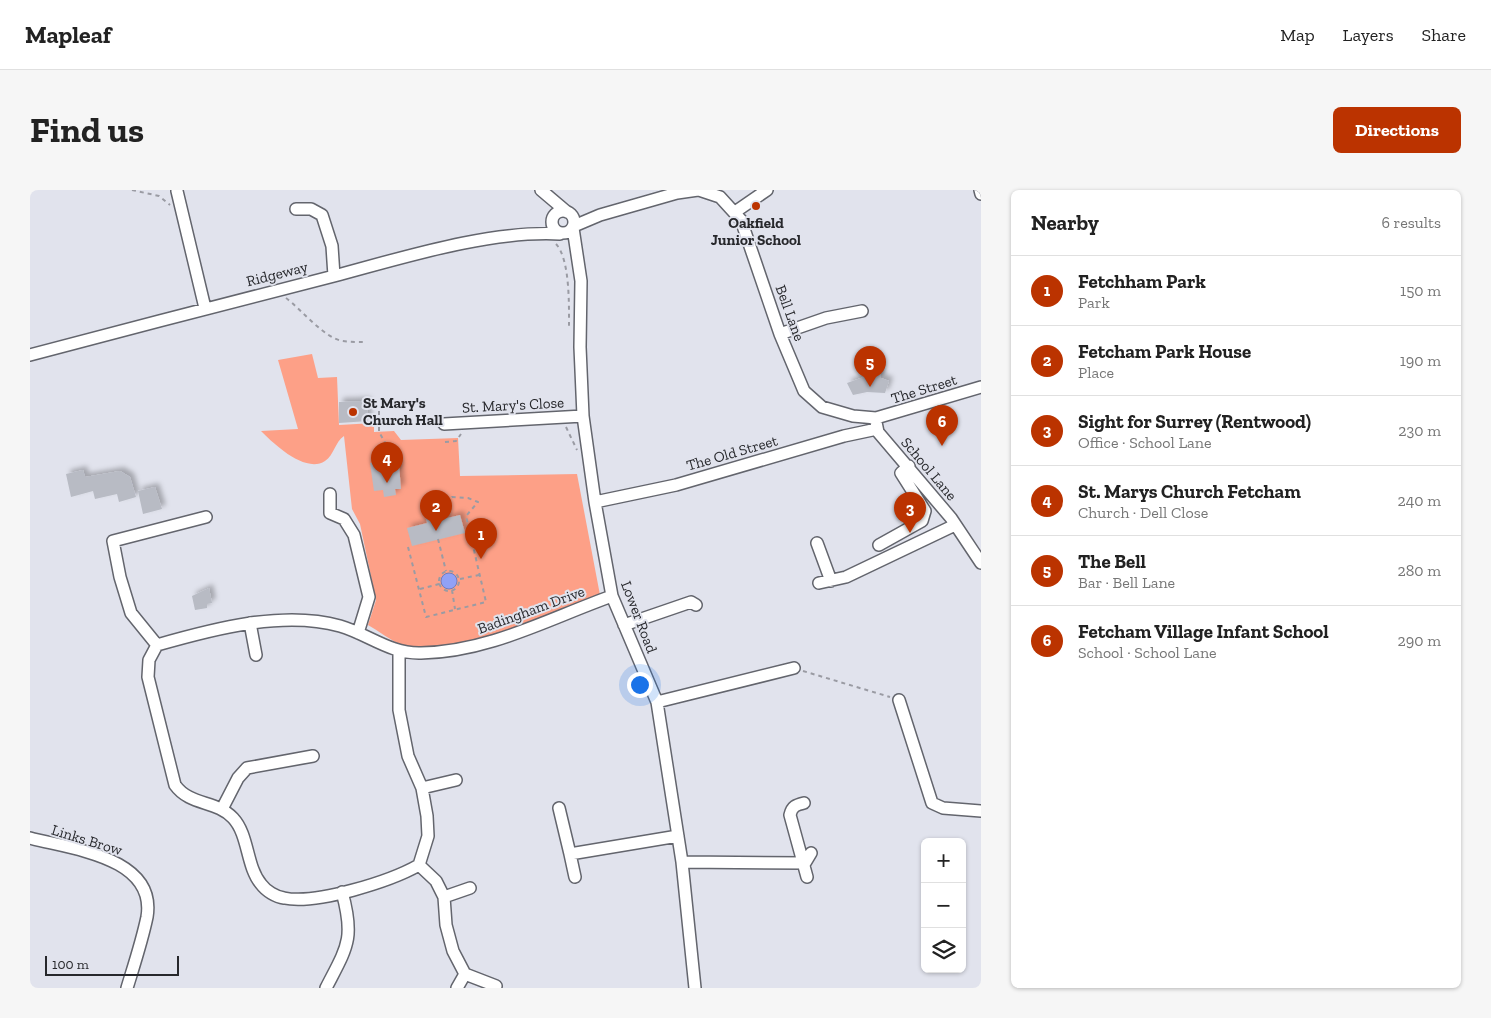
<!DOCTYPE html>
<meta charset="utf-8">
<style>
:root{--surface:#fff;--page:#f6f6f6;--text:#222;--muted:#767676;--line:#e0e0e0;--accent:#b30}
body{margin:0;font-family:"Zilla Slab",serif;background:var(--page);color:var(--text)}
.controls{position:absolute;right:15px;bottom:15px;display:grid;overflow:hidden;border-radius:8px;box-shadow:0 1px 4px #0004}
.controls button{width:45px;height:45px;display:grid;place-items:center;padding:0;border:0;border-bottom:1px solid var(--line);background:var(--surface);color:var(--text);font:25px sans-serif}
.scale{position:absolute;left:15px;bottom:12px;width:134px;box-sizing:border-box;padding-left:5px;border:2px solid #27282c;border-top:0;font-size:14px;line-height:18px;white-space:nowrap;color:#27282c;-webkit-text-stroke:4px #e1e3ed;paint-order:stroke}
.you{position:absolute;left:609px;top:494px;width:18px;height:18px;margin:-12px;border:4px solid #fff;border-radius:50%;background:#1a73e8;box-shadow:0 0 0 8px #1a73e833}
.badge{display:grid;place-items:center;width:32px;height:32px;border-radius:50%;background:var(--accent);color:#fff;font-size:16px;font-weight:700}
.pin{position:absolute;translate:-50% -41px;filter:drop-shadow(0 1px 2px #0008)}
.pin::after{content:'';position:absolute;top:26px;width:18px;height:15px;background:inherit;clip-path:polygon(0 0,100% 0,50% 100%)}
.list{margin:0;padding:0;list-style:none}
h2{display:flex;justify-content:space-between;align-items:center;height:65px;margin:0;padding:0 20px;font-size:21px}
h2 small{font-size:16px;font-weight:400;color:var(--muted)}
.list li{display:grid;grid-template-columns:32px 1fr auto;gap:15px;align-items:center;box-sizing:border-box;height:70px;padding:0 20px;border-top:1px solid var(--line)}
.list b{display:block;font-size:19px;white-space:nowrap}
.list p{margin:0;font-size:16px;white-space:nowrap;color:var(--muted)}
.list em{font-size:16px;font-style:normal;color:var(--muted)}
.icon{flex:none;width:28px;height:28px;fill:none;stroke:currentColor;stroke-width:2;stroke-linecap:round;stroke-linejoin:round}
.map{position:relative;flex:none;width:951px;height:798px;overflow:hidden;border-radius:8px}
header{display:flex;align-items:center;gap:30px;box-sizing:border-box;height:70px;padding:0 25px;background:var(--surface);border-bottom:1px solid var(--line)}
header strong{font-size:24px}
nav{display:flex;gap:28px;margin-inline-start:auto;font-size:18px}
.intro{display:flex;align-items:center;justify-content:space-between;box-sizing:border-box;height:120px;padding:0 30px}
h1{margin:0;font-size:35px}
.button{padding:12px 22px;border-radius:8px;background:var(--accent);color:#fff;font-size:18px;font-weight:700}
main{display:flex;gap:30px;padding:0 30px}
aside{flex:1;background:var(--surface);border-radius:8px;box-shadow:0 1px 4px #0004}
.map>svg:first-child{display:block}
</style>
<header>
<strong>Mapleaf</strong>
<nav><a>Map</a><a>Layers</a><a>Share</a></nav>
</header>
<div class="intro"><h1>Find us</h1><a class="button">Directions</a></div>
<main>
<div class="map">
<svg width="951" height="798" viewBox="0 0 951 798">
<defs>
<filter id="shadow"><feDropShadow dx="4" dy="-4" stdDeviation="2.5" flood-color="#0004"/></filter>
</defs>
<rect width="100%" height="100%" fill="#e1e3ed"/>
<path fill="#fda087" d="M282,164l6,24 19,-1 2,48 35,-2v9l20,-1 7,9 57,-2 2,38 117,-2 23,121c-45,18 -153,68 -199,50 -11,-5 -22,-14 -33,-20l8,-25 -16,-76 -8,-15 -8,-73c-9,6 -10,19 -19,25 -20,13 -52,-18 -64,-30l37,-2 -20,-69z"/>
<path fill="#91a1f6" stroke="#717db9" d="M411 391a8 8 0 1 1 16 0a8 8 0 1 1-16 0Z"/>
<path fill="#b8bbc4" filter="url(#shadow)" d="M834,177h9v6h8v5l8,3 -4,12 -18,-1 -14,3 -6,-12 17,-6z
M337,211l1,20 -29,2v-21z
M362,270l1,6 6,-1 2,24h-6l1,6 -12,2 -1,-7 -9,1 -4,-28z
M53,280l2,7 35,-6 10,6 6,20 -17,5 -2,-8 -22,5 -2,-8 -22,6 -5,-23z
M125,297l7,22 -19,5 -5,-23z
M407,323l2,7 21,-5 5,18 -53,13 -5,-18 20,-5 -2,-8z
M179,398l3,15 -5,1v4l-12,2 -3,-14z"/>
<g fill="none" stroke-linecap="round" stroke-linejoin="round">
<defs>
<path id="minor" d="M511,0l26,22
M669,0l21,7 21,23 39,114 24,57 18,16 31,9 23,2 105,-31
M950,0l1,4
M147,1l28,117
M266,19h15l11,6 10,31 2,30
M522 32a11 11 0 1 1 22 0a11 11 0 1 1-22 0Z
M705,22l32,-22
M544,36l26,-11 77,-22 21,-3
M543,38l8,53 -1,66 3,69 12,86 17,94 45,106 25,160 13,126
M750,144l46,-16 36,-7
M0,165c101,-27 203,-53 304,-79 68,-18 155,-46 226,-42
M846,232l2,10 73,86 30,45
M414,234l139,-8
M300,304v19l14,6 10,16 15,62 -11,36
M565,312l81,-17 168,-49 33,-7
M787,353l14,38
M849,355l43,-24 3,-10 -24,-38 8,-7
M789,393l27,-6 109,-52
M220,433l6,32
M594,435l67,-23 5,3
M127,455l-26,-32 -11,-36 -7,-36 93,-24
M369,462v58l9,46 14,32 5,28 1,20 -9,29c-28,16 -103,40 -135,33 -8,-1 -18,-7 -23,-14 -15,-18 -12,-49 -28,-66 -17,-18 -43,-12 -58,-33l-27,-108 1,-17 8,-15c56,-16 126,-35 183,-19 28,8 50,28 81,27 68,-1 129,-35 191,-57
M869,510l33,103 11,5 38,3
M627,512l137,-34
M392,598l34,-8
M774,613c-8,2 -12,3 -14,12l17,62
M529,618l11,46 108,-18
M192,619l16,-31 9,-10 66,-12
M0,648c41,11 127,19 117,79 -5,24 -13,48 -20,71
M540,664l5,23
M652,672l123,1 6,-10
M389,675l17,16 8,16 2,28 7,26 12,23 31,12
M414,707l26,-9
M296,798c21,-41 29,-49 16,-96
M427,798l8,-14"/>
</defs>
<use href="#minor" stroke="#63656d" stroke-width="14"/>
<path stroke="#9a9ba3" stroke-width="2" stroke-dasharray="4 4" stroke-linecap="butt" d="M102,0l27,6 11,9
M526,54c14,15 13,61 13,82
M256,108c16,12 39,41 57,43 7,1 14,1 20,1
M334,211l1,-6
M349,221v21l18,32
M536,237l11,23
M415,252l11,-1 5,-7
M408,349l8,32
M378,357l18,70 60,-15 -20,-86 12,-14 -10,-4 -16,-1 -7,7 -4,8h-10v2
M409 391a10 10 0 1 1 20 0a10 10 0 1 1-20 0Z
M430,389l19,-4
M390,399l19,-5
M422,400l3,19
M773,481l87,26"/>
<use href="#minor" stroke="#fff" stroke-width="11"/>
</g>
<g fill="#b30" stroke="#e1e3ed" stroke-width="2">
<circle cx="726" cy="16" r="5"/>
<circle cx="323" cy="222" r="5"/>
</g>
<g text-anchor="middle" stroke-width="4" stroke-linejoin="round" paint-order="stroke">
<g font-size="15" font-weight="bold" fill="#27282c" stroke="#e1e3ed">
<text x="726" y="38">Oakfield<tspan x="726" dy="17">Junior School</tspan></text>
<text x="333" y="218" text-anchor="start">St Mary's<tspan x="333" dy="17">Church Hall</tspan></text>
</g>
<g font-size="15" fill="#27282c" stroke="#e1e3ed">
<text transform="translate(247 84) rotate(-14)" y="5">Ridgeway</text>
<text transform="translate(760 123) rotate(70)" y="5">Bell Lane</text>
<text transform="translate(894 199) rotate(-17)" y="5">The Street</text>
<text transform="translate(483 215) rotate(-3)" y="5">St. Mary's Close</text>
<text transform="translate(702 263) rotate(-16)" y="5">The Old Street</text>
<text transform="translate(899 279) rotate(50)" y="5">School Lane</text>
<text transform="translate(501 420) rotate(-20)" y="5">Badingham Drive</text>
<text transform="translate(609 427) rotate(69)" y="5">Lower Road</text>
<text transform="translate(57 650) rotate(17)" y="5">Links Brow</text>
</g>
</g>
</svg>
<div class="controls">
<button>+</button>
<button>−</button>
<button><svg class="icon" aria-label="layers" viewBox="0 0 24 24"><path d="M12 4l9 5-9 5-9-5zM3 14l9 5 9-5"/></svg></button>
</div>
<div class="scale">100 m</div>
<div class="you"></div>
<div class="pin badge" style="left:451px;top:369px">1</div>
<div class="pin badge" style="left:406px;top:341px">2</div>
<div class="pin badge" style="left:880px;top:343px">3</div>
<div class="pin badge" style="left:357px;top:293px">4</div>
<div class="pin badge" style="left:840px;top:197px">5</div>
<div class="pin badge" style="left:912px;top:256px">6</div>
</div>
<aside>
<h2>Nearby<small>6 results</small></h2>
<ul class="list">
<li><span class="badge">1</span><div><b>Fetchham Park</b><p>Park</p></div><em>150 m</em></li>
<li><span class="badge">2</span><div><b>Fetcham Park House</b><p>Place</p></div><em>190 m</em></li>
<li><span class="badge">3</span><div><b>Sight for Surrey (Rentwood)</b><p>Office · School Lane</p></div><em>230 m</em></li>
<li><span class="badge">4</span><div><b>St. Marys Church Fetcham</b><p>Church · Dell Close</p></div><em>240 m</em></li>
<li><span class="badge">5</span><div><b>The Bell</b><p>Bar · Bell Lane</p></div><em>280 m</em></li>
<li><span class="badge">6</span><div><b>Fetcham Village Infant School</b><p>School · School Lane</p></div><em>290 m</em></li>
</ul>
</aside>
</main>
